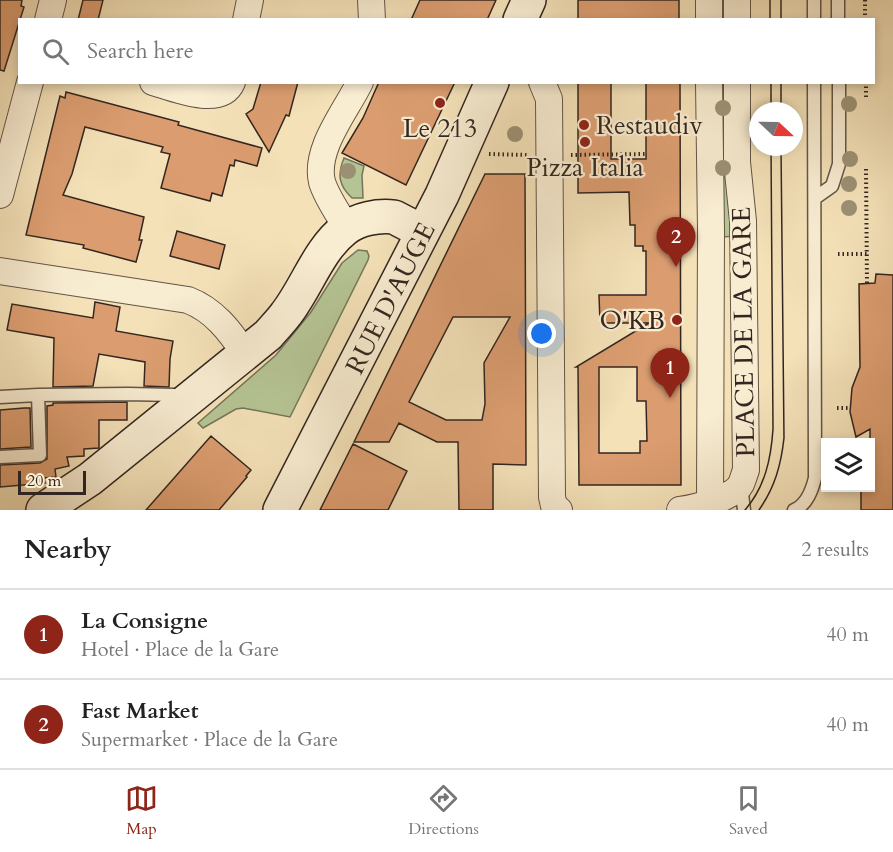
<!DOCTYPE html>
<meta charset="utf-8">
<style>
:root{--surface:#fff;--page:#f2f2f2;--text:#222;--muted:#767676;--line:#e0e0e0;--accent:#8f2418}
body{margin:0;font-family:Cardo,serif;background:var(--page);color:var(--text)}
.controls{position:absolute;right:18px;bottom:18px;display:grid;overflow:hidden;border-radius:0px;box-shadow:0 3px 9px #0003}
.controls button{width:54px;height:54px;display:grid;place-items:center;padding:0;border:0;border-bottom:2px solid var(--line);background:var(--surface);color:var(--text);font:30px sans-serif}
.compass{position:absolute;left:749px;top:102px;width:54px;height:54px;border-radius:50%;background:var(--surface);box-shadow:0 3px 9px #0003;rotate:112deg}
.scale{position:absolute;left:18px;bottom:15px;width:68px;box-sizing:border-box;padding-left:6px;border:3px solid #332620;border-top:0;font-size:16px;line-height:21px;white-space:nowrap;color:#332620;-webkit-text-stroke:4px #f8ecd1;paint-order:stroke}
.you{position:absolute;left:542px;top:334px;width:21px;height:21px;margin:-15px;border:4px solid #fff;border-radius:50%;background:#1a73e8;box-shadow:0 0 0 9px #1a73e833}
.badge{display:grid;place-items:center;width:39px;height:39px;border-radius:50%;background:var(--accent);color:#fff;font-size:20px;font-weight:700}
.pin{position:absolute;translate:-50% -50px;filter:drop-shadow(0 2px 3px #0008)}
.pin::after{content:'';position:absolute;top:32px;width:21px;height:18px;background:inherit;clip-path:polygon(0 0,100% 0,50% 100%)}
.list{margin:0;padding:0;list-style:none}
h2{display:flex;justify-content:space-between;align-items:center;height:78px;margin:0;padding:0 24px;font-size:26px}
h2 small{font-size:20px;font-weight:400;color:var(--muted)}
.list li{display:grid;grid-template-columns:39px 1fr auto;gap:18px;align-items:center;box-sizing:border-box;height:90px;padding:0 24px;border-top:2px solid var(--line)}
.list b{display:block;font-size:22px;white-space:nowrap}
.list p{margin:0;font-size:20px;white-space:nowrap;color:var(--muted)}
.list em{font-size:20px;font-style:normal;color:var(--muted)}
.icon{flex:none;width:33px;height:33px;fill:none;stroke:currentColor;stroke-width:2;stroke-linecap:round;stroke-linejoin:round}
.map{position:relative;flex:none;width:893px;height:510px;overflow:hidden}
.search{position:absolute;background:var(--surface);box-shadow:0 3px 9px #0003;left:18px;right:18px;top:18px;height:66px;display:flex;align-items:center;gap:15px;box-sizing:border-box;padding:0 21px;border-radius:0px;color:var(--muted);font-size:22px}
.sheet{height:258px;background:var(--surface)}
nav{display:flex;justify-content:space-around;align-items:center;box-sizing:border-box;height:84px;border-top:2px solid var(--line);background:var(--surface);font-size:16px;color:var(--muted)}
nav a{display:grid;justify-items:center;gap:3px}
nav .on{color:var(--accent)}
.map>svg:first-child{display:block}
</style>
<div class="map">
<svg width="893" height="510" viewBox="0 0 893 510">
<rect width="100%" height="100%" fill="#f4e1b8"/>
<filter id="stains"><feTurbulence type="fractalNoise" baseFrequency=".00333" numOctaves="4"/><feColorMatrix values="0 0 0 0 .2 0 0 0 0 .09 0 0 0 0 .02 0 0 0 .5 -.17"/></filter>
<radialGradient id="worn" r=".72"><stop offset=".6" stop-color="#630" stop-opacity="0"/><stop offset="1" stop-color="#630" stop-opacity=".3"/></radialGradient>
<path fill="#b5c494" stroke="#74755a" stroke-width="1.5" d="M721,83h6l10,153 -15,1z
M344,158l20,8 -2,9 1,23h-11c-13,-12 -15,-23 -8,-40z
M358,250l9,1 2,5 -1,4 -78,157 -47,-9 -7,1 -33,19 -5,-5 78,-68 35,-43 31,-49z"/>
<path fill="#db9d70" stroke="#332620" stroke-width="1.5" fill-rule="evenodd" d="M0,0h22l-1,6 3,1 -20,64 -4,-1z
M83,0h20l-5,20h-20z
M420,0h76l-9,20h-76z
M578,0h101v20h-101z
M261,82h37l-9,34 -3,-1 -17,37 -23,-38 7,-5z
M379,82h76l-49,103 -64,-32 21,-35z
M578,82h33v77h35v-77h34l1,403h-102l-1,-118h-2l73,-44h-49l-1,-28h47v-44h-3v-5h-8v-21h-5l-1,-33 -51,1zM599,367h38v34h9l1,40h-7v12h-41z
M66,92l113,30 -1,3 84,23 -5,18 -22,-6 -1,6 -4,-1 -8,31 -10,-3 -2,8 -49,-13 9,-34 -9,-2 2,-5 -78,-20 -13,47 -9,21 81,22 -5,23h3l-6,22 -53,-14 1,-3 -58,-10 34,-139 5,2z
M485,174h40l1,291 -33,-1v46h-34l-1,-68h-21l-38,-19 -10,19h-35zM453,317h57l-26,46 1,41 -3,16h-36l-37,-18z
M177,231l48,14 -6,24 -49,-13z
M876,274l17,1v235h-32v-22h9v-59l-14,8 -6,-25 2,-24 8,-21 -1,-83 16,-1z
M95,302l25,5 -4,24 57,10 -3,18 -1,28 -25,-1 1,-24 -46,-8 -6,32 -40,1 1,-49 -47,-8 5,-26 81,14z
M127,402v18h-28v28l-15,1v7l-17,1 2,9 -14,3 1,8 -12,1 1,5 -45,4v-22l40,-2 7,-4v-53l6,-1v-2z
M24,408h6l1,39 -31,2v-39z
M211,436l40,34 -5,6 1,1 -28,33h-73z
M353,444l54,27 -19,39h-68z"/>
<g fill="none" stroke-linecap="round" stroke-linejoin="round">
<defs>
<path id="lane" d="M814,0v20
M838,0v20
M815,198l17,-12 7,-22v-82
M0,397l38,-2 90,-1 46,1 7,4
M0,457l40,-2 -2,-60
M741,486l3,24
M794,510c13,-5 18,-20 21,-32l-1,-396"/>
<path id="street" d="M371,0l1,20
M709,0v20
M737,0v20
M48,20l5,-20
M246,20l4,-20
M153,82c20,6 68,26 79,0
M542,82l7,17 3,398 2,9 5,4
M709,82l2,149 -1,271
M0,195l30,-113
M347,228c-9,-15 -20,-30 -25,-46 -8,-33 24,-71 38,-100
M0,271l188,29c26,10 42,31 57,54
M680,510c15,-2 54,-12 61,-26 2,-4 3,-9 5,-14l-3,-249 -6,-59v-80"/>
<path id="secondary" d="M520,20l9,-20
M43,510l47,-31 178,-144c6,-7 13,-14 18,-21 21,-27 32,-64 59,-85 13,-10 33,-14 49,-12l29,15
M280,510l162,-315 50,-113"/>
</defs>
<use href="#lane" stroke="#635546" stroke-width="15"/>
<use href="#street" stroke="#635546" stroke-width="28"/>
<use href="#secondary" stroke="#332620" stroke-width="36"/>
<path stroke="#332620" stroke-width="4" stroke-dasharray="1.5 3" stroke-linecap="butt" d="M865,0v20
M866,82v17
M489,154l38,1
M571,155l75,-1
M866,169l1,114
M838,254h29
M837,408h13"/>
<use href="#lane" stroke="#f8ecd1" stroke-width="12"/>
<use href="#street" stroke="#f8ecd1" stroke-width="26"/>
<use href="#secondary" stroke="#f8ecd1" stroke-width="33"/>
<path stroke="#332620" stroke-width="1.5" d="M770,0v20
M781,0v20
M771,82v29
M781,82v29
M745,510c20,-23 26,-51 28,-81l-2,-282
M759,510c16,-23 22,-45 25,-72l-3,-291"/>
</g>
<g fill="#9c9074">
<circle cx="849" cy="104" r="8"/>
<circle cx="723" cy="108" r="8"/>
<circle cx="515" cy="134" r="8"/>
<circle cx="850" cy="159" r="8"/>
<circle cx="723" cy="168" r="8"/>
<circle cx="348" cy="171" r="8"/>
<circle cx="849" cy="184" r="8"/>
<circle cx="849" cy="208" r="8"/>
</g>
<g fill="#8f2418" stroke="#f8ecd1" stroke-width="2">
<circle cx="440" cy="103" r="6"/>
<circle cx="584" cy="125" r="6"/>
<circle cx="585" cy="142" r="6"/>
<circle cx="677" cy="320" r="6"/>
</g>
<g text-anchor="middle" stroke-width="4.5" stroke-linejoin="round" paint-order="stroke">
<g font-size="26" fill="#332620" stroke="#f8ecd1">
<text x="596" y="134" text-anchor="start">Restaudiv</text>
<text x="440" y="137">Le 213</text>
<text x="585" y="176">Pizza Italia</text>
<text x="665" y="329" text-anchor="end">O'KB</text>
</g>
<g font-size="26" fill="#332620" stroke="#f8ecd1">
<text transform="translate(390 298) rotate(-63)" y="9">RUE D'AUGE</text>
<text transform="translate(743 332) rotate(-91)" y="9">PLACE DE LA GARE</text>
</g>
</g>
<rect width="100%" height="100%" filter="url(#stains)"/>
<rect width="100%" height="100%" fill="url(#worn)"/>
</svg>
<div class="controls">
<button><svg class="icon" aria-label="layers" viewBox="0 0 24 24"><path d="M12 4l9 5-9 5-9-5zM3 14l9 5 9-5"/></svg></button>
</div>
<svg class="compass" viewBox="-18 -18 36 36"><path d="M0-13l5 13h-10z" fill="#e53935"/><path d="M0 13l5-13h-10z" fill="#767676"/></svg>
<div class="scale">20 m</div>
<div class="you"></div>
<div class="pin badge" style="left:670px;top:398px">1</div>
<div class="pin badge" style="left:676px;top:267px">2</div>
<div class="search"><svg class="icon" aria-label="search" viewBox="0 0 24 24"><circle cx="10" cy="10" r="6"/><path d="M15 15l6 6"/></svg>Search here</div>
</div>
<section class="sheet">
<h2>Nearby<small>2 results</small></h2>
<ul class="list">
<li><span class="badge">1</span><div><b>La Consigne</b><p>Hotel · Place de la Gare</p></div><em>40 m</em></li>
<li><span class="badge">2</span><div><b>Fast Market</b><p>Supermarket · Place de la Gare</p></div><em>40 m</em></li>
</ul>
</section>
<nav>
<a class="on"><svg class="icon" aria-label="map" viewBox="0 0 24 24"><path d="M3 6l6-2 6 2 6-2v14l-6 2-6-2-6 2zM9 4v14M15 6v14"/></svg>Map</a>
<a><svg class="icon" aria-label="directions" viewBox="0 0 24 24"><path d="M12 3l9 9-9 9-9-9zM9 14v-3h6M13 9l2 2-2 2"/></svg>Directions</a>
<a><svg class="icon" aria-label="saved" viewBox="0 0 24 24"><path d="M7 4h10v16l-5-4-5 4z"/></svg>Saved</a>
</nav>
